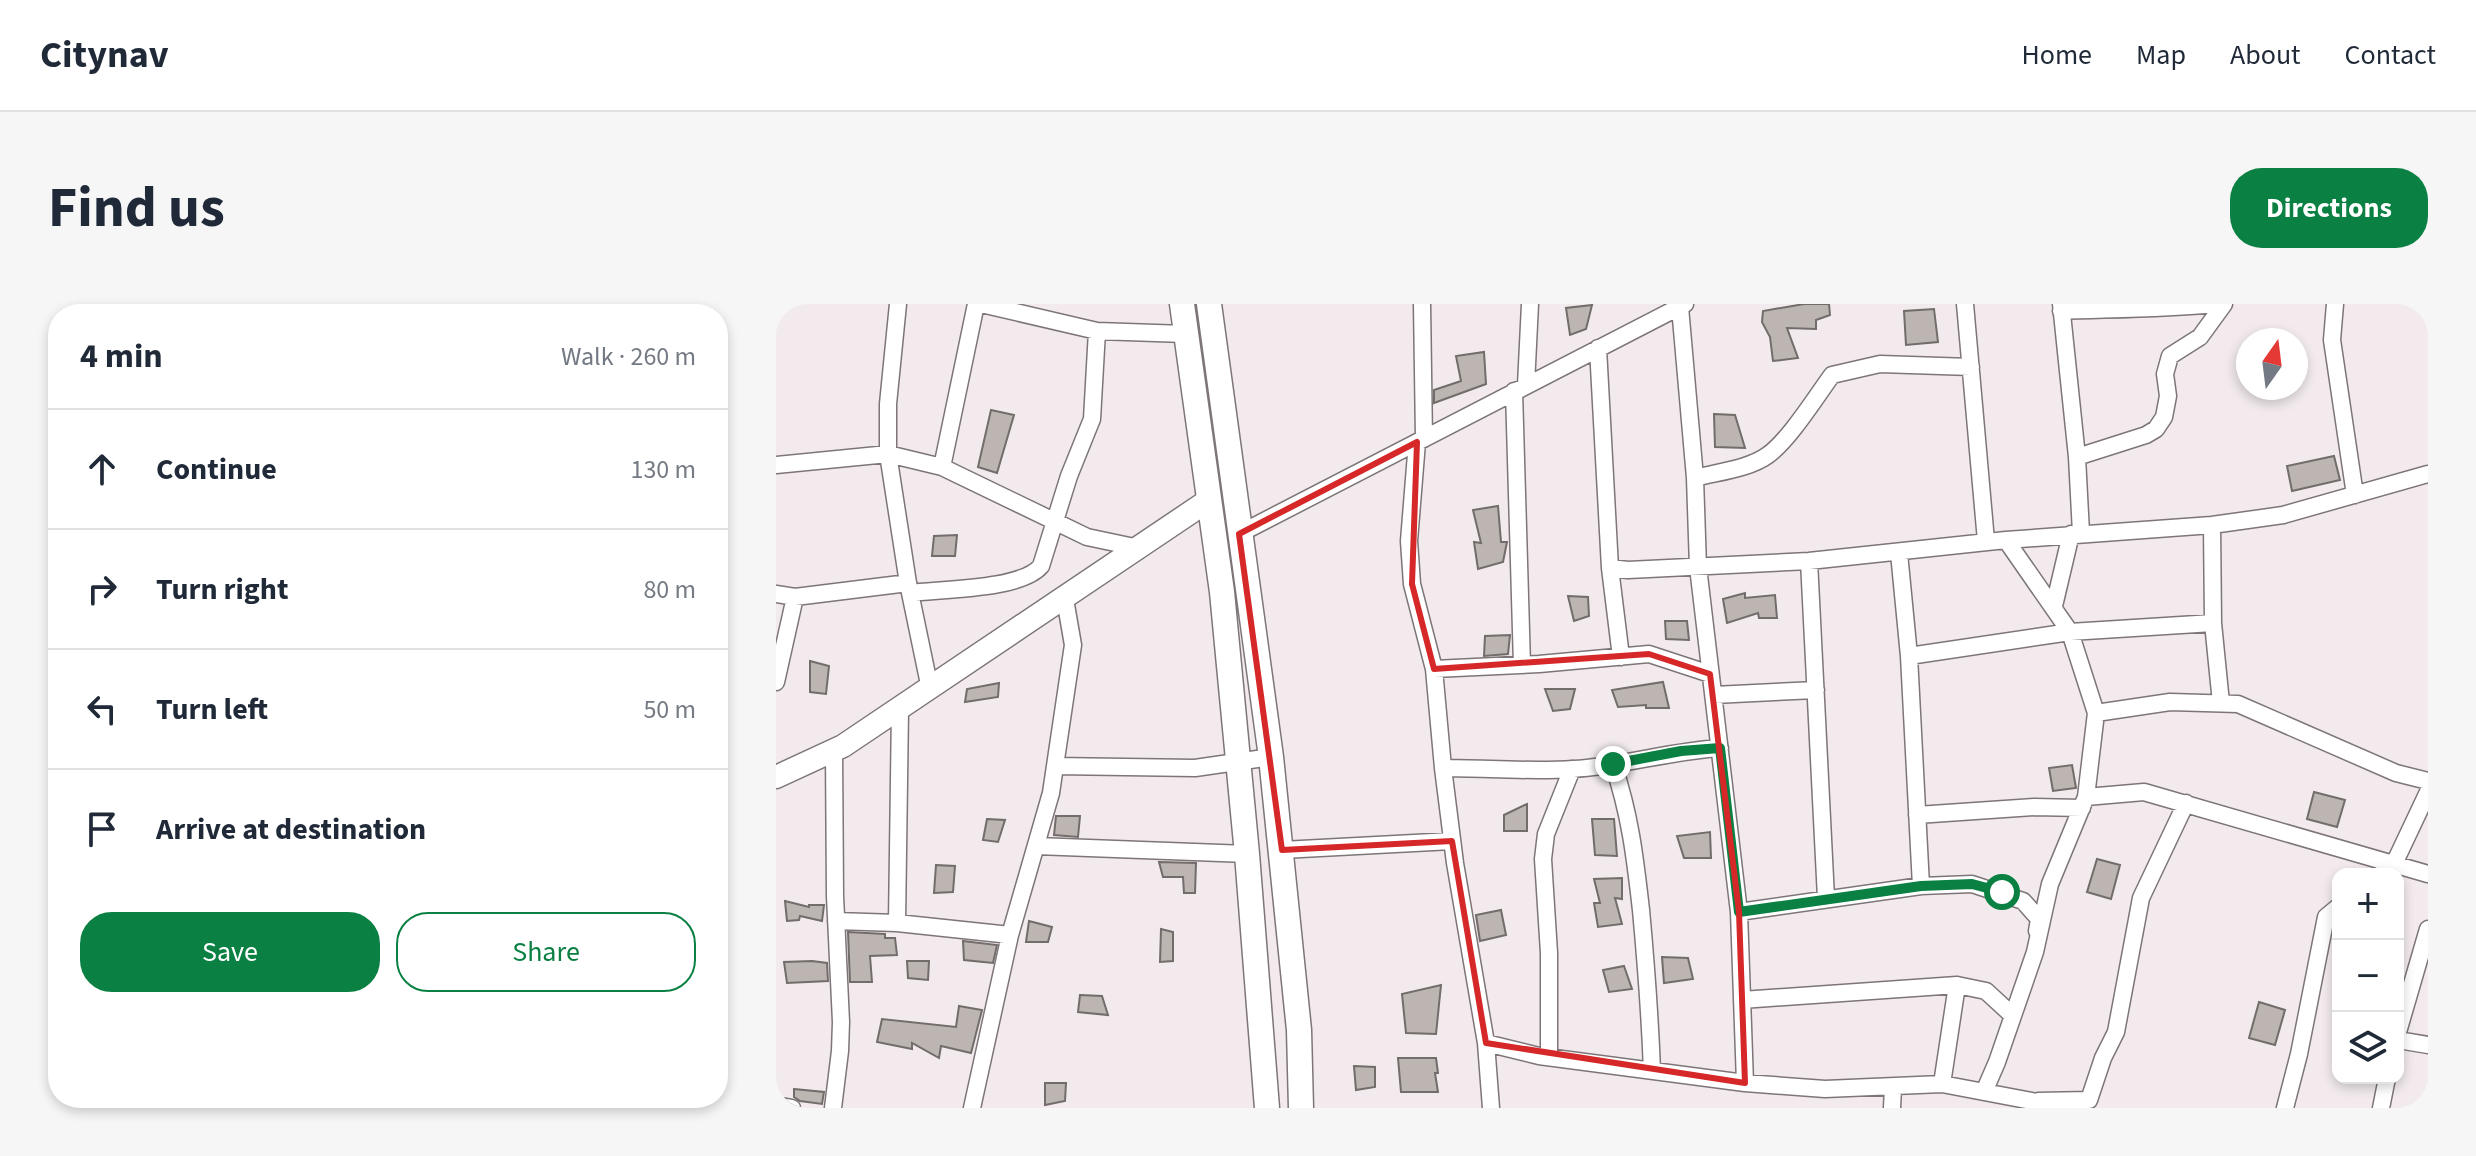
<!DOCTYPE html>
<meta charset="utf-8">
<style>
:root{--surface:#fff;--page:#f6f6f7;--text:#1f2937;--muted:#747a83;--line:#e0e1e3;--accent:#0b8043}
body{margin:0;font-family:"Source Sans 3",sans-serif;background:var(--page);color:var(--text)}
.controls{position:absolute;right:24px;bottom:24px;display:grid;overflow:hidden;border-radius:16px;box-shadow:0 4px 12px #0003}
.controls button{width:72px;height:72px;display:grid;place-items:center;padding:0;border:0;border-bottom:2px solid var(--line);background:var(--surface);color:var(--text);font:40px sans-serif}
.compass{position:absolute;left:1460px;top:24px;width:72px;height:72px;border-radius:50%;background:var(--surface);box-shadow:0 4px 12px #0003;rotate:14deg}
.stop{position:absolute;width:24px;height:24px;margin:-18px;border:6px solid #0b8043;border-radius:50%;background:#fff}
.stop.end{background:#0b8043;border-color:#fff;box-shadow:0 2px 8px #0008}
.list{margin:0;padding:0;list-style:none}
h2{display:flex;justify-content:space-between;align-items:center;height:104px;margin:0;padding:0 32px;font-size:34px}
h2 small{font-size:26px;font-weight:400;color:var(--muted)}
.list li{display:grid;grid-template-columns:52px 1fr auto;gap:24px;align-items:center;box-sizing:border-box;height:120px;padding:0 32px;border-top:2px solid var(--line)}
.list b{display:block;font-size:30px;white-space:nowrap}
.list em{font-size:26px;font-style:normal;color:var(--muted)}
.actions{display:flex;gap:16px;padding:24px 32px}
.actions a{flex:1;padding:18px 0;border:2px solid var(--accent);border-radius:32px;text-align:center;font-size:28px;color:var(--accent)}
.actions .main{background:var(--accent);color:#fff}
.icon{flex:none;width:44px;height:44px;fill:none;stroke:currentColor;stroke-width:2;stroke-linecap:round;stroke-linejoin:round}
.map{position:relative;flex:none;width:1652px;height:804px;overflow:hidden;border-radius:32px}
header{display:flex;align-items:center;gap:48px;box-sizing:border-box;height:112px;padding:0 40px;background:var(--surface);border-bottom:2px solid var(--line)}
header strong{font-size:38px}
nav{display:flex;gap:44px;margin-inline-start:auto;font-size:28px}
.intro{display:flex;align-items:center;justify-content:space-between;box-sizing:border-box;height:192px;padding:0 48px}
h1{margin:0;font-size:56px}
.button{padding:20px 36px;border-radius:32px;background:var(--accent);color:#fff;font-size:28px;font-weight:700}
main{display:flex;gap:48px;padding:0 48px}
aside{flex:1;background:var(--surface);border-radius:32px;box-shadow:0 4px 12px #0003}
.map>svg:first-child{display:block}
</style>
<header>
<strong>Citynav</strong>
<nav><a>Home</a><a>Map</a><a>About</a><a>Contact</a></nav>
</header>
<div class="intro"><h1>Find us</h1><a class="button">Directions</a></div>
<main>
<aside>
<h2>4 min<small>Walk · 260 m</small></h2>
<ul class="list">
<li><svg class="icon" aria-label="ahead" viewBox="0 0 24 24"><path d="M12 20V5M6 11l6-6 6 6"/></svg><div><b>Continue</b></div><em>130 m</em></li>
<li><svg class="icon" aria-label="right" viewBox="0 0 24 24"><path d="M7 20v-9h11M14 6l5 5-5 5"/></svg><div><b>Turn right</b></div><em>80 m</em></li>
<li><svg class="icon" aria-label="left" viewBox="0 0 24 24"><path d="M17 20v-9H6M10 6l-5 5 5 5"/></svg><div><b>Turn left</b></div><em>50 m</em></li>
<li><svg class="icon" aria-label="arrive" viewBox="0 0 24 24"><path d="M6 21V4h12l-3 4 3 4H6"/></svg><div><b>Arrive at destination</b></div></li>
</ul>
<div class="actions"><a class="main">Save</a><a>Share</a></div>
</aside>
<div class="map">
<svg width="1652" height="804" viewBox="0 0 1652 804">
<rect width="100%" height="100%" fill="#f2eaec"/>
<path fill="#bcb5b2" stroke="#726c6a" stroke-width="2" d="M1028,0h25l1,11 -14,5v9l-29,-1 11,30 -25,3 -3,-24 -8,-15 1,-11z
M816,1l-6,24 -16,6 -4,-27z
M1158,5l4,33 -32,3 -2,-34z
M708,48l2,32 -52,19v-13l27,-9 -5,-25z
M215,106l23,5 -17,58 -19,-6z
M938,110l21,1 10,33 -30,-1z
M1558,152l6,24 -48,11 -5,-25z
M722,202l3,36h6l-4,20 -25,7 -4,-27 7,1 -8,-33z
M181,231l-2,21h-23l2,-20z
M969,289v5l30,-3 2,23h-18l-1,-5 -31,10 -4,-24z
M792,292l20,1 1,19 -15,5z
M889,317h22l2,19 -23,-1z
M734,331l-2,19 -24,2 1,-20z
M34,357l19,5 -3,28 -16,-2z
M887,378l6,26h-23v-3l-28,2 -6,-17z
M223,379l-1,14 -33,5 2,-13z
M769,385h30l-5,20 -17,2z
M1296,461l4,23 -23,3 -4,-23z
M1538,488l31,8 -8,27 -30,-8z
M751,500v27h-23v-16z
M280,512h24l-2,21 -24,-2z
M211,515l18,1 -7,22 -15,-2z
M816,515h22l3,37 -22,-1z
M934,528l1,26h-27l-7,-22z
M1321,555l23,6 -9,34 -24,-7z
M383,558l37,1 -1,30h-11l-1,-16h-20z
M160,561l19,1 -2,26 -19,1z
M846,574v21l-7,-1 7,26 -24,3 -4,-24h6l-6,-24z
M9,597l24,6v-2h15l-2,16 -22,-5 -1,4 -12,1z
M725,606l5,25 -26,6 -4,-26z
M253,617l23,6 -4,15h-22z
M385,625l12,3v29l-13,1z
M72,628l37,2v4h10l2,17 -27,1 2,26h-22z
M187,637l34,4 -4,18 -29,-3z
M886,653l26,1 5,21 -29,4z
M36,657l15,2 1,18 -41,2 -3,-21z
M131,657h22l-1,19 -20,-2z
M848,662l8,23 -23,3 -6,-22z
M665,681l-5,49 -30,-1 -4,-39z
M304,691l22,1 6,19 -30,-3z
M1483,698l26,8 -10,35 -26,-7z
M183,702l23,4 -11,43 -30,-7 -2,12 -27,-15v6l-35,-7 5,-23 74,8z
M622,754h38l2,15h-3l3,19h-37z
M578,762l21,1v20l-19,3z
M269,779h21l-1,18 -20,4z
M18,785l30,3 -2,12 -22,-3 -6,-4z"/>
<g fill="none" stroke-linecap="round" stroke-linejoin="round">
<defs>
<path id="street" d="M122,0l-10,100v50l20,129 22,106
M205,0l116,27 88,3
M646,0l2,135
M1189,0l21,237
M1285,0l16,153 4,76
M1559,0l-3,36 23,155
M904,3l15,171 3,89 41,345 6,171
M1285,7c52,-2 102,-2 154,-7
M822,44l12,220 11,89
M750,81l4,-81
M738,87l8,274
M641,138l-8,99 3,43 22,85 9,99 12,95 31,180 5,65
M1301,153l69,-22 10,-6 8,-12 4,-21 -3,-22 5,-18 30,-19 24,-33
M0,161l112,-11 54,13 145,70 52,11
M166,163l34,-163
M919,174c22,-6 54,-9 73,-23 21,-15 48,-58 64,-80l48,-11 91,3
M1436,221l1,98 8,80
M463,230l446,-230
M1230,236l64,92 26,81
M1123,249l10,103 12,230
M1033,257l17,337
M834,264l18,2 181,-9 197,-21 206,-15 71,-10 145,-41
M134,289c32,-4 111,-3 131,-27l28,-90 23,-57 5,-88
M0,290l19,3 113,-14
M1278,302l17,-72
M1133,352l161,-24 143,-9
M658,365l105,-5 110,-10 61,20
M0,378l19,-85
M938,391l102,-5
M837,460c17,50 22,93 28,146 5,54 9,107 11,161
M279,462l140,2 76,-11
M667,464c43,0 87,4 130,1 50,-3 97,-18 147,-21
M1310,493l58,-5 284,82
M1141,511l117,-8 48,1
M260,542l211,8
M506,546l170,-9
M1605,570l13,-10 34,-72
M963,608l182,-26 51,-2 51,17 16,18 -2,12
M60,617l61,2 113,12
M121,619l3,-214
M966,696l215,-15 29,6 26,24
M1622,728l30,-103
M1622,736l30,5
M710,739l53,13 206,27 80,6 117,-5 90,17 20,7
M773,753v-104l-6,-94 3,-25 26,-65
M1166,780l15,-99
M1208,788l13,-30 38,-110 15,-68 36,-87 10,-84 74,-11 68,2 158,69 32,8
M1262,797l51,-1 14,-42 13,-26 25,-134 45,-95
M0,801l16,3
M57,804l7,-57 1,-29 -6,-126 -1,-145
M196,804l38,-173 41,-142 22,-148 -8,-46
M1116,804l1,-21
M1509,804l14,-54 27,-137 12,-10
M1605,804l6,-30"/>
<path id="secondary" d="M0,473l67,-31 366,-246"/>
<path id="primary" d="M406,0l40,288 25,262 20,254
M433,0l62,453 28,273 2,78"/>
</defs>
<use href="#street" stroke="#7d7577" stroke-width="19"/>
<use href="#secondary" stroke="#7d7577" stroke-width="25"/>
<use href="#primary" stroke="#7d7577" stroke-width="27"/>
<use href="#street" stroke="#fff" stroke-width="16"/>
<use href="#secondary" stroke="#fff" stroke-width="22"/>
<use href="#primary" stroke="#fff" stroke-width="24"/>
</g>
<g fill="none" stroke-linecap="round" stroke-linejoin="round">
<path stroke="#0b8043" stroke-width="10" d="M837,460l68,-13 39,-3 19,164 182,-26 51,-2 30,8"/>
</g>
<path fill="none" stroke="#d62828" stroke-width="6" stroke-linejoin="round" d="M641,138l-5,142 22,85 215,-15 61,20 29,238 6,171 -259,-40 -34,-202 -170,9 -43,-316z"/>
</svg>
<div class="controls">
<button>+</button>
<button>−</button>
<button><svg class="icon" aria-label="layers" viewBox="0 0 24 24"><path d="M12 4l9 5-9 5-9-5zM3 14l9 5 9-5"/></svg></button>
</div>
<svg class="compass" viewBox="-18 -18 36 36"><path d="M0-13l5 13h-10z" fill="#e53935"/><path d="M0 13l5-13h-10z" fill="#747a83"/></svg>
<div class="stop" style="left:1226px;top:588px"></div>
<div class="stop end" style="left:837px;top:460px"></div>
</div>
</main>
